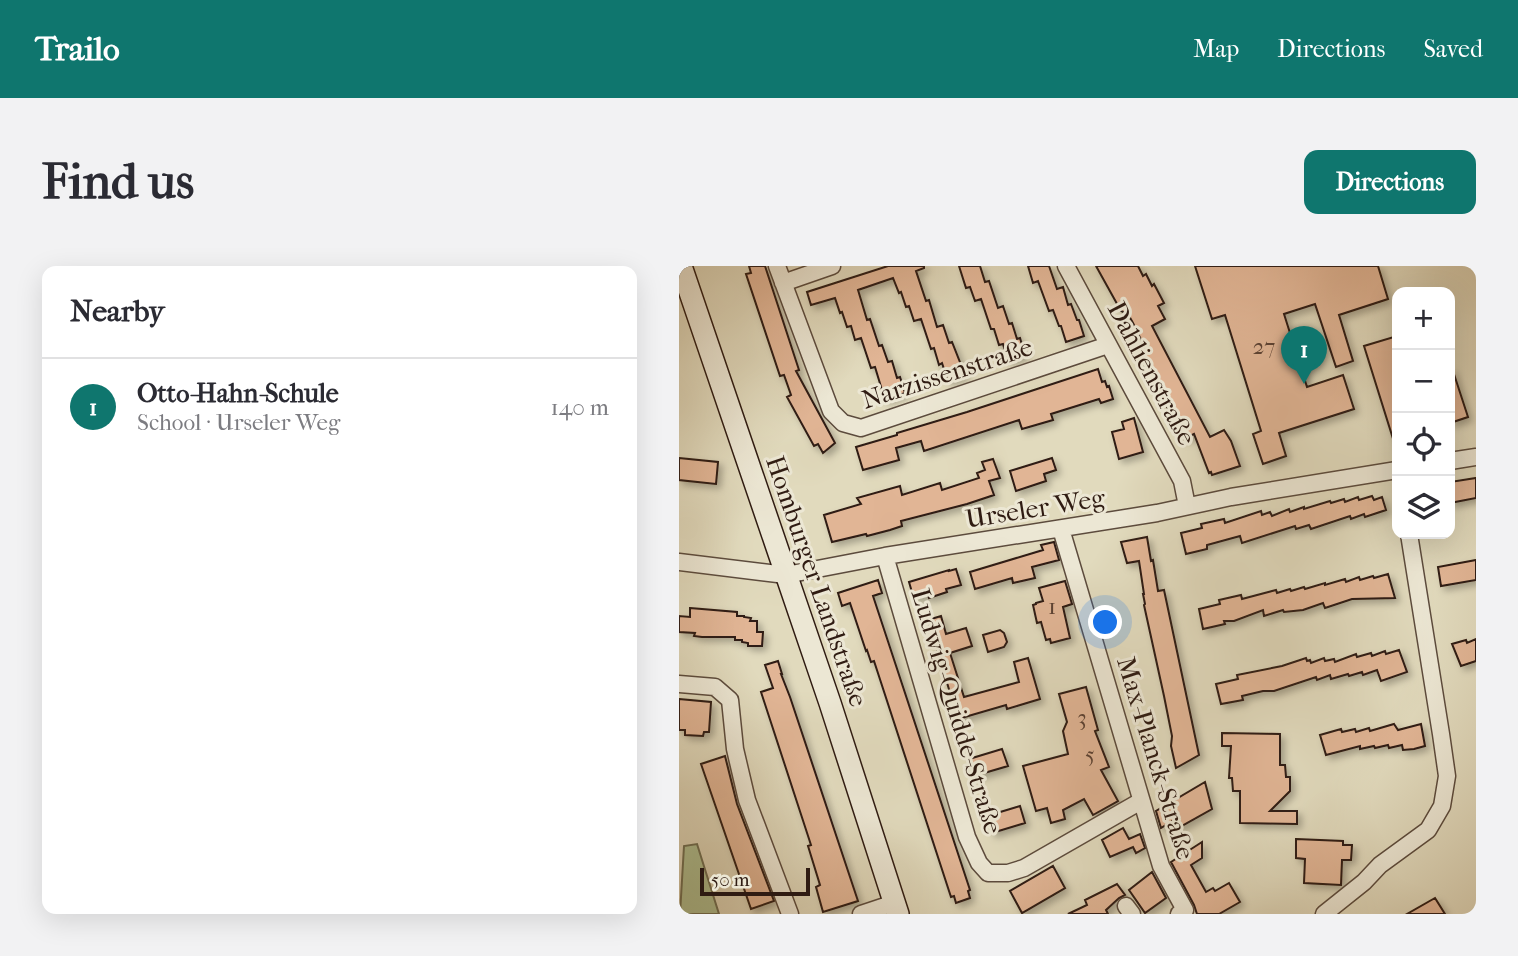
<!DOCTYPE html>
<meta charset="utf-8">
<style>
:root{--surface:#fff;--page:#f2f2f3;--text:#2b2b33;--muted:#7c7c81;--line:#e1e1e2;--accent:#0f766e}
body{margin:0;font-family:"IM FELL French Canon",serif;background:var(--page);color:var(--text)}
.controls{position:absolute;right:21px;top:21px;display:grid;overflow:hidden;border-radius:14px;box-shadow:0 7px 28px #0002}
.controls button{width:63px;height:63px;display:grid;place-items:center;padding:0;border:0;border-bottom:2px solid var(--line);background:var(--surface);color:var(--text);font:35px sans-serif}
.scale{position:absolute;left:21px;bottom:18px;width:110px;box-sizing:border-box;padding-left:7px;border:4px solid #2f1b12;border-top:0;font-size:19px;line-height:24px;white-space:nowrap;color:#2f1b12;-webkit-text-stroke:5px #ece7d4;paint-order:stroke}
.you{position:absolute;left:427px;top:357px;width:24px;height:24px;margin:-18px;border:5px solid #fff;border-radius:50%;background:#1a73e8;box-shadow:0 0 0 10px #1a73e833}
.badge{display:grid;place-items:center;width:46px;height:46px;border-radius:50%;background:var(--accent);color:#fff;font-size:23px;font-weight:700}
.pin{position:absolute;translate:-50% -58px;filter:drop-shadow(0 2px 4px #0008)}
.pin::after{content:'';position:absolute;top:37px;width:24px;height:21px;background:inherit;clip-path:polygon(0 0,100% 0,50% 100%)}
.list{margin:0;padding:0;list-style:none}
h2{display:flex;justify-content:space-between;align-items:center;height:91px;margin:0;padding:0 28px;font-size:30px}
h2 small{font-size:23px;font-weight:400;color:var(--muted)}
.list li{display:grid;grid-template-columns:46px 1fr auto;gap:21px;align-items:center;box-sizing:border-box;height:98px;padding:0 28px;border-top:2px solid var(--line)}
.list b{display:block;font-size:26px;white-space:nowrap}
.list p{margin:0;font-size:23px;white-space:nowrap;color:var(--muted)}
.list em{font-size:23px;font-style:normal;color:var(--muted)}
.icon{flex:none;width:38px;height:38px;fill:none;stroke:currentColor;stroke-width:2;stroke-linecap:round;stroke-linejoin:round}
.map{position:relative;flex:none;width:797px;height:648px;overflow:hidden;border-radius:14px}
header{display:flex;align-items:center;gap:42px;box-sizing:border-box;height:98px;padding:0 35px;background:var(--accent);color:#fff}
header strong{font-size:33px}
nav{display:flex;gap:38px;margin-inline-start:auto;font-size:24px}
.intro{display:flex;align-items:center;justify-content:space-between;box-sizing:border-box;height:168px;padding:0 42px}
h1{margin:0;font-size:49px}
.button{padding:18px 32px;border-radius:14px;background:var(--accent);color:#fff;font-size:24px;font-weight:700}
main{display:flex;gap:42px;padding:0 42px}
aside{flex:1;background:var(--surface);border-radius:14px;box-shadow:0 7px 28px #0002}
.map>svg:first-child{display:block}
</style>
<header>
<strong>Trailo</strong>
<nav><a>Map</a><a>Directions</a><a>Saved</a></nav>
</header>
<div class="intro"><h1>Find us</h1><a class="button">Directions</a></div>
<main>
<aside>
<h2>Nearby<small></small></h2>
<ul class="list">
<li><span class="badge">1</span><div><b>Otto-Hahn-Schule</b><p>School · Urseler Weg</p></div><em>140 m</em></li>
</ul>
</aside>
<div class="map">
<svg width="797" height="648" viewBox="0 0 797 648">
<defs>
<filter id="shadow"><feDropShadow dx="4" dy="4" stdDeviation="3.5" flood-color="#0004"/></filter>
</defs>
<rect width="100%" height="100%" fill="#e1dabd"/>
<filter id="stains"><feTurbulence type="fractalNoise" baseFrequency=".00286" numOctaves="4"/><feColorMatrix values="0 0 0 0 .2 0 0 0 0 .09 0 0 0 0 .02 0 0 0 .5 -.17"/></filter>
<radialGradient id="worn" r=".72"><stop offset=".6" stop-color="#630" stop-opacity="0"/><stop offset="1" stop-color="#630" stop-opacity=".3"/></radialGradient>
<path fill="#aec194" stroke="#6e6e53" stroke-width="2" d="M18,578l22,70h-39l4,-68z"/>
<path fill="#e1b595" stroke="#2f1b12" stroke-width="2" filter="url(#shadow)" d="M70,0h16l34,104 -3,1 39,72 -12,10 -5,-9 -4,2 -27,-49 4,-2 -7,-20 -4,1 -34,-102 5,-1z
M209,0h36v2l-8,3 10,30 3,-1 8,27 6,-2 6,18 3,-1 13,33 -17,6 -6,-18 -3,2 -5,-17 -3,1 -10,-30 -7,2 -5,-15 -3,1 -5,-15 -2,1 -6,-15 -35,12 9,30 3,-1 9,27 3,-1 6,17 4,-1 5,17 3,-1 5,16 -20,7 -10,-33 -4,1 -10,-30 -6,2 -4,-14 -4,1 -5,-15 -2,1 -5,-15 -24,7 -4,-13z
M280,0h21l5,16 4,-1 9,27 5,-2 6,18 3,-1 5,16 3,-1 5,17 -17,6 -5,-17 -4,1 -5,-16h-3l-10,-30 -6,2 -5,-14 -4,1z
M349,0h21l8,23 6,-2 5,18 3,-1 6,16h2l5,16 -18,6 -5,-16h-2l-6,-16 -4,1 -11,-30 -5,2z
M417,0h42l5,10 3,-2 6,12 2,-2 10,19 -6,3 7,13 -13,7 58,111 14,-7 7,11 9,25 -28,9 -1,-3 -2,1 -15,-39 -10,5 -46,-87 7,-4 -12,-25 -5,-9 -7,-3z
M516,0h183l10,33 -49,16 14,46 -17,6 -21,-63 -31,10 23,73 36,-12 11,34 -75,24 7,23 -23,8 -10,-30 8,-3 -36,-116 -13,4z
M718,70v108l-2,1 -31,-99z
M773,102l16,49 -18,6v-54z
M419,103l4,13 3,-1 2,6 2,-1 4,13 -12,4 -2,-4 -48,15 2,6 -31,9 -3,-9 -95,31 -3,-10 -25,7 3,12 -36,10 -7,-23 41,-12v-2l70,-21z
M455,152l9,34 -24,7 -7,-27 12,-3 -2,-7z
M0,192l39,4 -2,22 -37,-4z
M373,192l4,12 -12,4 2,7 -30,10 -6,-20z
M314,193l7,19 -11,3 5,14 -27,9 -66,17 1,5 -12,4 -23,6 -1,-2 -34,8 -8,-27 37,-11 -4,-6 43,-12 2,9 38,-12 2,7 37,-12 -2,-5 8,-3 -3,-8z
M797,212v20l-26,5v-21z
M693,230l2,4 8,-3 4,13 -21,7 -1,-3 -13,5 -1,-3 -39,13 -2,-4 -13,4 -1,-3 -53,17 -2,-7 -33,9v4l-21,5 -5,-21 21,-5 -1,-4 23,-5 1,4 36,-12 1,4 8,-3 2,4 17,-7 1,3 14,-5v2l26,-8 1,2 13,-4 1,3 13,-5 1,3z
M468,271l4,24 2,-1 5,31 6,-1 35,165 -23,13 -5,-22 1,-10 -8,-40 -20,-91 1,-1 -2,-10h1l-5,-33 -12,2 -6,-21z
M375,276l5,18 -27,7 3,11 -22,5 -1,-5 -37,11 -5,-17 73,-22 -2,-5z
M797,294v20l-35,6 -3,-19z
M277,303l5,16 -15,4 1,3 -18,6 -1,-3 -14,4 -5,-17 40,-12v1z
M709,308l7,24 -43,1 -27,9 -2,-5 -20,7 -19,2 -1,-2 -19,6 -1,-6 -29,11h-10l1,3 -22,5 -4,-20 21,-5 -1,-4 22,-5 1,4 34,-9 1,3 13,-4 1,2 13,-4 1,2 20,-6v2l20,-6 1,3 13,-5 1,3 13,-4 1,2z
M199,314l4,13 -9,3 97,294 -2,1 2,7 -14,5 -2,-7 -3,1 -77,-236 -3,1 -4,-12 -1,1 -16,-48 -8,3 -4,-13z
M386,315l7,23 -9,3 7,31 -19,5 -1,-4 -4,1 -5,-18 -4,1 -4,-18 3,-1v-1l7,-2 -4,-13z
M11,342l47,4v4h7v1l7,1 -1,3h7v11h6l-1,14h-14v-3l-6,-1v-2h-7v-3h-33l-8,-1 1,-3 -16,-1v-16l11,1z
M262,350l5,18 20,-6 6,18 -22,7 14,44 55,-15 -5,-20 14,-4 12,41 -33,10 -1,-4 -48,14 -30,-99z
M321,364l4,3 3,9 -3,5 -16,5 -5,-17z
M797,373v22l-15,5 -9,-22 14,-4 1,3z
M720,384l8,22 -26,9 -4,-11 -14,5 -1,-3 -13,4 -1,-2 -17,5 -1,-4 -13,5 -1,-3 -42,14h-11l-21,5 1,4 -22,4 -5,-20 22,-5 -1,-4 45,-9 24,-8 1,3 3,-1 1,3 13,-5 1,3 9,-2 1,3 21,-8 1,3 14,-4 1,3 13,-5 1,3z
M99,395l4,13h-1l9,23 68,204 -35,11 -7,-25 4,-2 -12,-39 3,-1 -50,-153 12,-4 -8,-23z
M407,421l12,43 -3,1 14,36 -8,3 17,31 -25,14 -9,-16 -21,11 2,9 -14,4 -4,-15 -11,3 -13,-45 45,-12 -5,-23 4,-9 -8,-28z
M0,433l32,3 -2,30h-5l-1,4 -18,-1v-5h-6z
M715,458l4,6 23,-6 4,22 -11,3 -11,1 -1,-5 -13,3 -1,-3 -13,3 -1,-2 -14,3v-3l-34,9 -6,-20 21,-6 1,3 13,-3 1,3 13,-4 1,3z
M543,467l58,1v31h5l1,12h4v14l-20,20h27v13l-57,-1v-32h-7l-1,-13h-3l2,-32h-9z
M323,483l6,17 -34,10 -5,-17z
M46,490l12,48 37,97 -23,8 -50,-145z
M526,516l7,27 -34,19 -4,-8 -13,8 -5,-17z
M341,540l5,17 -33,10 -5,-17z
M444,562l6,11 11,-5 5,14 -9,5 -3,-6 -23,10 -8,-17z
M617,573l47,2v4h9l-1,15h-9l-1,25 -37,-2 1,-24 -9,-1z
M523,576v16l-11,7 15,27 7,-4 2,3 14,-8 11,19 -21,12h-22l-3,-9 -23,-43z
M374,600l12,22 -43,25 -12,-22z
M473,606l14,26 -21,15 -16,-23z
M438,618l8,11 -6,3 -13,12 2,4h-40l19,-9 -2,-5z
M756,632l10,16h-38z"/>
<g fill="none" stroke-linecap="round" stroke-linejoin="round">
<defs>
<path id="street" d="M98,0l54,145 12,12 18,5 247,-83
M387,0l116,215 5,25
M104,17l49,-17
M771,195l26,-4
M382,263l100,337 24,44 -6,4
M206,290l82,281 12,26 9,10h20l16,-5 117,-67
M0,296l107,13 99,-19 272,-43 74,-16 166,-27
M0,418l36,3 15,13 5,49 12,51 43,114
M447,640l6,8
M182,648l33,-11
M645,648l40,-32 16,-17 48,-35 14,-24 5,-30 -6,-42 -32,-200"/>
<path id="secondary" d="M2,0l149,437 68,211"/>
</defs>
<use href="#street" stroke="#5c4b3d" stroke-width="19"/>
<use href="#secondary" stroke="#2f1b12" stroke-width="24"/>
<use href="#street" stroke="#ece7d4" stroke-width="16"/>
<use href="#secondary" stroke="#ece7d4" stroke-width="21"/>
</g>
<g text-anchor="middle" stroke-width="6" stroke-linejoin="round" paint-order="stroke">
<g font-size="23" fill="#5c4233">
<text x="585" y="88">27</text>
<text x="373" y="348">1</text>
<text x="403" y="459">3</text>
<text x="411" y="496">5</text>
</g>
<g font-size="26" fill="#2f1b12" stroke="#ece7d4">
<text transform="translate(268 107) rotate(-18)" y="9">Narzissenstraße</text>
<text transform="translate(473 107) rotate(62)" y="9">Dahlienstraße</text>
<text transform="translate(356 242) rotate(-9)" y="9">Urseler Weg</text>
<text transform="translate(138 315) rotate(71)" y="9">Homburger Landstraße</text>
<text transform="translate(278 445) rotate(73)" y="9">Ludwig-Quidde-Straße</text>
<text transform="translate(477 492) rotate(73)" y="9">Max-Planck-Straße</text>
</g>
</g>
<rect width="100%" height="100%" filter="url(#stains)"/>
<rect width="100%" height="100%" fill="url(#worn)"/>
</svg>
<div class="controls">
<button>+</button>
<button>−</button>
<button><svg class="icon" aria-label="locate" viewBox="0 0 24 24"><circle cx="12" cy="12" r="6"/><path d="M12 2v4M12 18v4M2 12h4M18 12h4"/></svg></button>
<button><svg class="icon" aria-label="layers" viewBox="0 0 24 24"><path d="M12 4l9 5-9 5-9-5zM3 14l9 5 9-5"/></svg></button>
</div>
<div class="scale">50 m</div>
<div class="you"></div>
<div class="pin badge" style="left:625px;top:118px">1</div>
</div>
</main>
